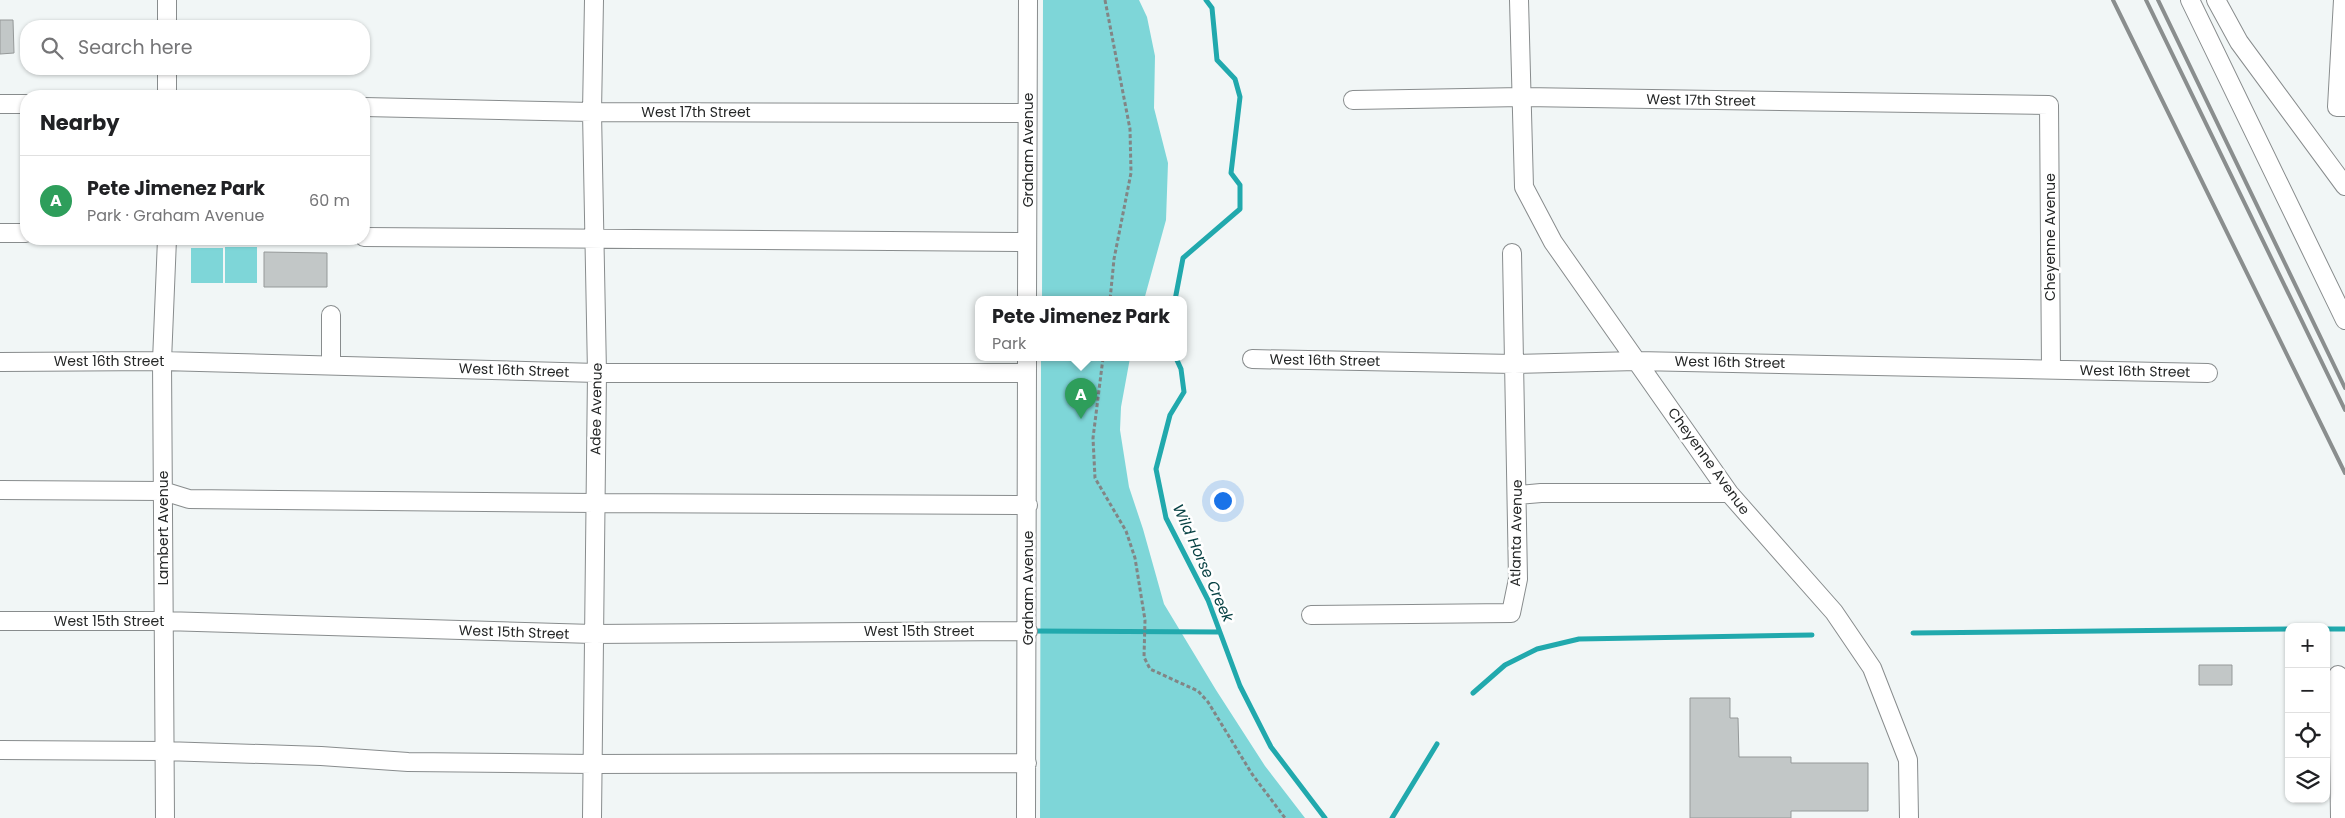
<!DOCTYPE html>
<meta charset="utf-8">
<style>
:root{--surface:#fff;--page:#f2f2f2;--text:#202124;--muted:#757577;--line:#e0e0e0;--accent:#c23146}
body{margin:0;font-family:Poppins,sans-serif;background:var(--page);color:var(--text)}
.controls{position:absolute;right:15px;bottom:15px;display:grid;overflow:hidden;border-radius:10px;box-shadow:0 1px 4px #0004}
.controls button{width:45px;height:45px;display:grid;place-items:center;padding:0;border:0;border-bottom:1px solid var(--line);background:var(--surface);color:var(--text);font:25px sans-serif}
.you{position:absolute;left:1222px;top:500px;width:18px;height:18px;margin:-12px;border:4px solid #fff;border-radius:50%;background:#1a73e8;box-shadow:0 0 0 8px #1a73e833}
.badge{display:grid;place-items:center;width:32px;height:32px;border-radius:50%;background:var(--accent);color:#fff;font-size:16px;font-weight:700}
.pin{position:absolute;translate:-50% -41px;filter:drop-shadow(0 1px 2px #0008)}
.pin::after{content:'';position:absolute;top:26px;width:18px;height:15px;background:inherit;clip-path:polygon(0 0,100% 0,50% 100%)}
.popup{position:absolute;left:975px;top:296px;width:212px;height:65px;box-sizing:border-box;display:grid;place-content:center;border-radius:10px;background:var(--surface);filter:drop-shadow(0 1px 4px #0005);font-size:16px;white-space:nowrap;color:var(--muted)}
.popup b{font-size:19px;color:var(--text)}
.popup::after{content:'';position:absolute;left:50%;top:100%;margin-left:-10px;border:10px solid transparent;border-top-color:var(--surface)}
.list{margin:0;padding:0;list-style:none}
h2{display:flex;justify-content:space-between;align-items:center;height:65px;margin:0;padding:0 20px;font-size:21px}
h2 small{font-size:16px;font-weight:400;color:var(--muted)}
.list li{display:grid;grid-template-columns:32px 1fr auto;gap:15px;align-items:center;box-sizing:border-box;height:90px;padding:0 20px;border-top:1px solid var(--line)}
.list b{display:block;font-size:19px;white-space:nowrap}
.list p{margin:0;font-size:16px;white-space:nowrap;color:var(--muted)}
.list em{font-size:16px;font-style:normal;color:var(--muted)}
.icon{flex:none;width:28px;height:28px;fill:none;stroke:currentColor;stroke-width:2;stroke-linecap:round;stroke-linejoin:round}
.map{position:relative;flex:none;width:2345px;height:818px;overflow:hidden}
.search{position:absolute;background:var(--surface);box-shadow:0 1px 4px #0004;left:20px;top:20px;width:350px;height:55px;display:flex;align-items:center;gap:12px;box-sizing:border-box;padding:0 18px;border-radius:20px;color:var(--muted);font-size:19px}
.panel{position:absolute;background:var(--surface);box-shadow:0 1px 4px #0004;left:20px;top:90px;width:350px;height:155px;border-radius:20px}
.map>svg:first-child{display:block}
</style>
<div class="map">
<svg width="2345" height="818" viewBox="0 0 2345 818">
<rect width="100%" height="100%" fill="#f1f6f6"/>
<path fill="#7ed6d8" d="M1043,0h96l8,17 8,39 -1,52 14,55 -2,57 -22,80h-102z
M225,247h32v36h-32z
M191,248h32v35h-32z
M1041,358h89l-9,49 -1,23 9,57 14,42 21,75 52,86 49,76 40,52h-265z"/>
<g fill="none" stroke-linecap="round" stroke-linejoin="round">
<path stroke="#21a9ad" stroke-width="5" d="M1175,300l8,-42 57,-49v-24l-9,-12 9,-76 -5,-18 -18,-19 -5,-52 -6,-8
M1176,358l5,11 3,23 -14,23 -14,54 10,49 42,82 32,86 31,61 54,71
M2326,629h19
M1031,631l189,1
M1913,633l376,-4
M1473,693l32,-28 32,-16 42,-10 233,-4
M1392,818l45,-74"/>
</g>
<path fill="#c2c7c7" stroke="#959999" d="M0,20h13l1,33 -14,1z
M264,252l63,1v34h-63z
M2199,665h33v20h-33z
M1690,698h40v20h8l1,39h52v6h77v48h-77v7h-101z"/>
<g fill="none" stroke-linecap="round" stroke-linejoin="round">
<defs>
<path id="minor" d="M167,0v26
M1519,0l5,187 29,55 176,251 105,119 38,56 36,92 1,58
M2190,0l155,320
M2216,0l23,42 106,144
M2343,0l-6,107h8
M167,69v27
M1353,100l169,-3 527,8 2,264
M0,104h26
M364,107l228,5 435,1
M0,233h26
M364,237l663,5
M1027,300l1,-300
M331,315v50
M1252,359l262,5 123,-3 571,12
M0,362l162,-1 435,12h430
M0,490l163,1 26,8 406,4 433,2
M1517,495l24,-2h188
M1311,615l200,-2 7,-34 -6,-326
M0,621h164l429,13 435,-3
M2338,675l2,143
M0,750l164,1 157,5 87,6 184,2 435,-1
M165,818l-3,-457 5,-122
M592,818l5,-445 -5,-261 2,-112
M1026,818l1,-460"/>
</defs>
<use href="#minor" stroke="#888c8d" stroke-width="20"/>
<path stroke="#828585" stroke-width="3" stroke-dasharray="4 2.5" stroke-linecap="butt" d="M1105,0l25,129 1,44 -17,86 -4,41
M1103,358l-10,80 2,40 31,53 9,27 10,62 -1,37 6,12 48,22 10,11 44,72 33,44"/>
<use href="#minor" stroke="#fff" stroke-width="18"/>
<path stroke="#8a8e8e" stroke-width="4" d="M2113,0l232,473
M2146,0l199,410
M2158,0l187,388"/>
</g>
<g text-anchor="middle" stroke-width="5" stroke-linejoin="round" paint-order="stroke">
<g font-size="14" fill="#252727" stroke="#fff">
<text transform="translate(1701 100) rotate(1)" y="5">West 17th Street</text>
<text x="696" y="117">West 17th Street</text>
<text transform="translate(1028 150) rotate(-90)" y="5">Graham Avenue</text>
<text transform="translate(2050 237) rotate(-90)" y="5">Cheyenne Avenue</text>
<text transform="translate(1325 360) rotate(1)" y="5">West 16th Street</text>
<text x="109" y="366">West 16th Street</text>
<text transform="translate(1730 362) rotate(1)" y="5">West 16th Street</text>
<text transform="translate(514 370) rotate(2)" y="5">West 16th Street</text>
<text transform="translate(2135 371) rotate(1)" y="5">West 16th Street</text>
<text transform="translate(596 409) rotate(-89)" y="5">Adee Avenue</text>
<text transform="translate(1709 461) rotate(54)" y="5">Cheyenne Avenue</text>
<text transform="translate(163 528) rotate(-90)" y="5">Lambert Avenue</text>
<text transform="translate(1516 533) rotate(-89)" y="5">Atlanta Avenue</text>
<text transform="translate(1028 588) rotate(-90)" y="5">Graham Avenue</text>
<text x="109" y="626">West 15th Street</text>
<text x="919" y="636">West 15th Street</text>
<text transform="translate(514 632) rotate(2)" y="5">West 15th Street</text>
</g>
<g font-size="15" font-style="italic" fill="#084244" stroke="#fff">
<text transform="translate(1203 563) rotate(66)" y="5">Wild Horse Creek</text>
</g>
</g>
</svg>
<div class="controls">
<button>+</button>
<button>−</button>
<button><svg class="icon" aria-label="locate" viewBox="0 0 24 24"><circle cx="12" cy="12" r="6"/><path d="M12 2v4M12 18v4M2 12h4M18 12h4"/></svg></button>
<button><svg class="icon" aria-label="layers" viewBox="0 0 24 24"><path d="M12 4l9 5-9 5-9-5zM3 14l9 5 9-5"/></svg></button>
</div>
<div class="you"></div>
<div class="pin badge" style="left:1081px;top:419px;background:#2e9e5b">A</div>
<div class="popup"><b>Pete Jimenez Park</b>Park</div>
<div class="search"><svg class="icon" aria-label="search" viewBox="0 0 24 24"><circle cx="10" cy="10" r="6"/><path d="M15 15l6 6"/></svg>Search here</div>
<section class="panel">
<h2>Nearby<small></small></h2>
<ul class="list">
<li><span class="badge" style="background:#2e9e5b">A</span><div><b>Pete Jimenez Park</b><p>Park · Graham Avenue</p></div><em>60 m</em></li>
</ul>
</section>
</div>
